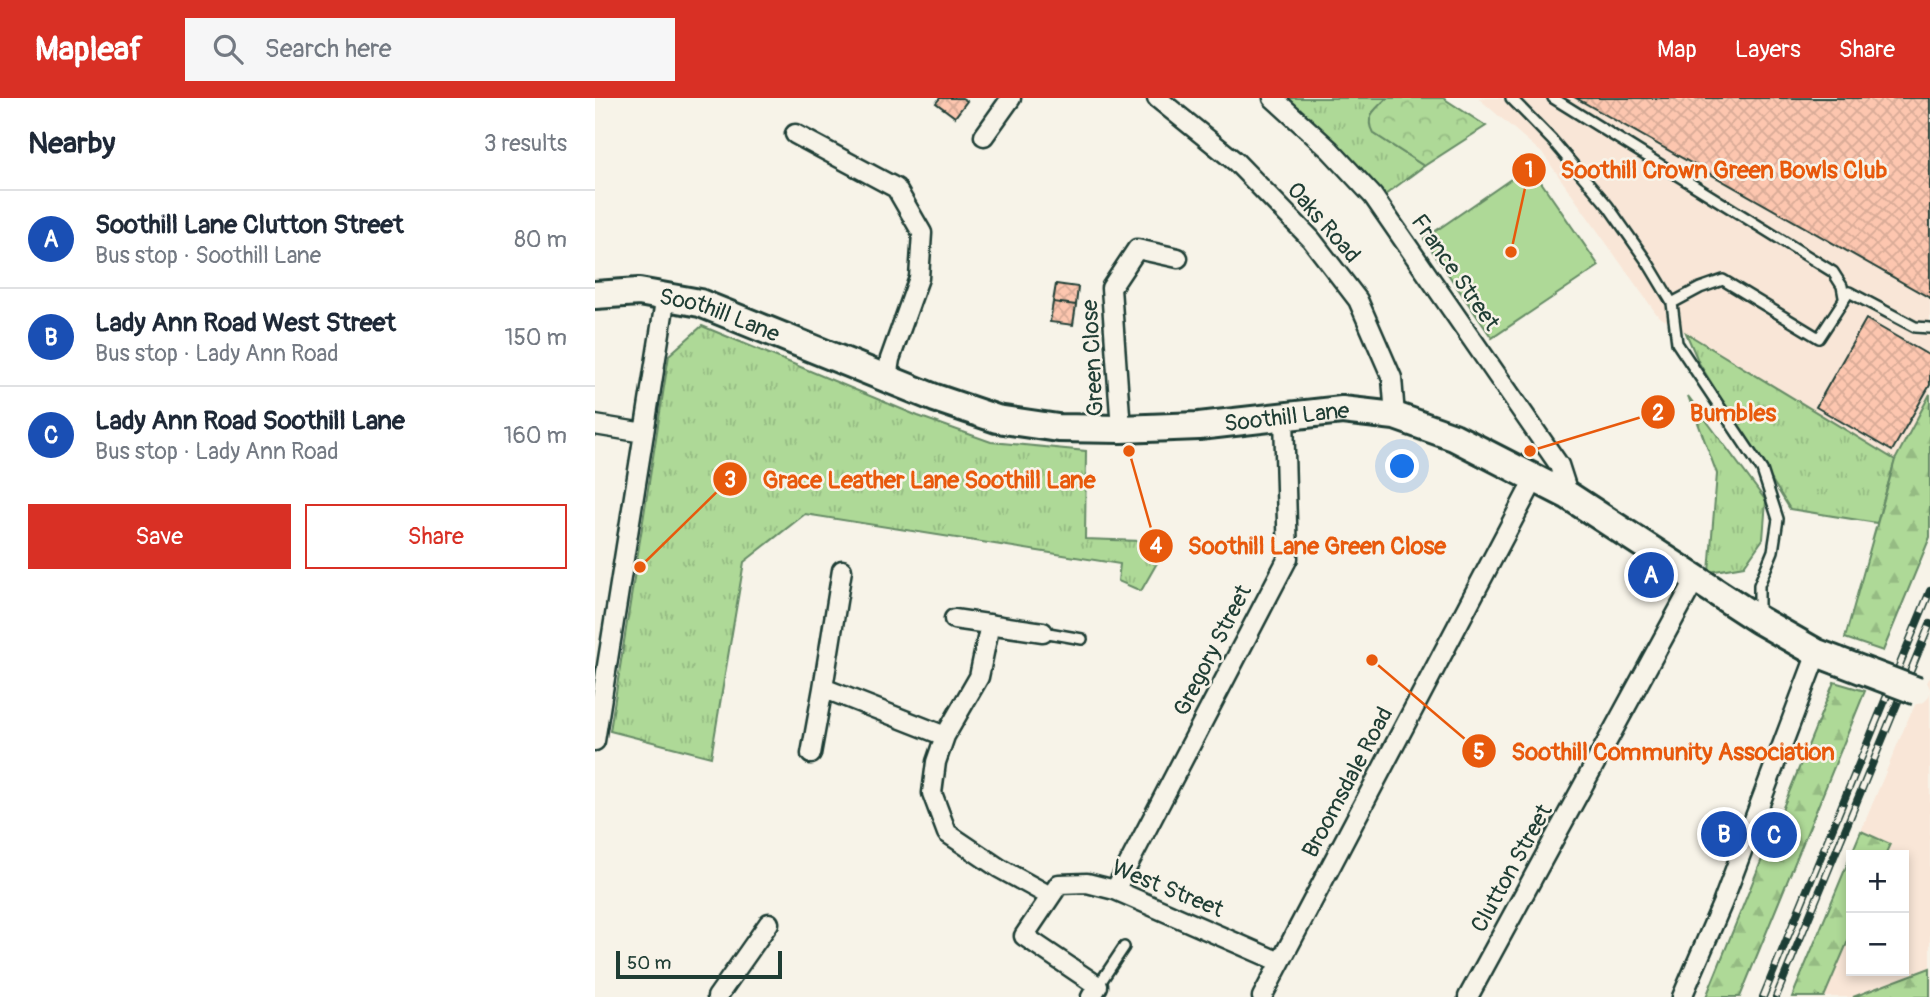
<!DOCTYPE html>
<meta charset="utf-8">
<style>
:root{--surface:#fff;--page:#f6f6f7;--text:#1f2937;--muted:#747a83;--line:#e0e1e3;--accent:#d93025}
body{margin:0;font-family:Pangolin,sans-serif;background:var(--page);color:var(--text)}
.controls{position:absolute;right:21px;bottom:21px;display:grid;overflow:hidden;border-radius:0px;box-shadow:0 4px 10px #0003}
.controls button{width:63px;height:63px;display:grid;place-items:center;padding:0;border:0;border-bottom:2px solid var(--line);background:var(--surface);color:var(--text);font:35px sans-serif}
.scale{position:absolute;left:21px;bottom:18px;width:166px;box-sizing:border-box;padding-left:7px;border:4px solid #1f3d34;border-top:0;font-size:19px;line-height:24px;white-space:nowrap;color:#1f3d34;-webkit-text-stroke:5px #f7f3e8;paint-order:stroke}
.you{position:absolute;left:808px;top:369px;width:24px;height:24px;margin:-18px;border:5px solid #fff;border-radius:50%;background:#1a73e8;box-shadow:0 0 0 10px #1a73e833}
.badge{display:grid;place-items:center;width:46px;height:46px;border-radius:50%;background:var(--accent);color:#fff;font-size:23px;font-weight:700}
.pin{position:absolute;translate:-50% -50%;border:4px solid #fff;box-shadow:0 2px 7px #0006}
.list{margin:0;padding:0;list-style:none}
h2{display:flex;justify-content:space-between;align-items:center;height:91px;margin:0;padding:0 28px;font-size:30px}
h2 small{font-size:23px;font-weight:400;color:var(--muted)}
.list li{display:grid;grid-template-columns:46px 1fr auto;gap:21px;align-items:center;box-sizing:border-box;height:98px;padding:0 28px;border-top:2px solid var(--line)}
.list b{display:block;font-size:26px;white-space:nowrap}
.list p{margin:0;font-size:23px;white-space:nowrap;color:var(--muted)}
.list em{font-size:23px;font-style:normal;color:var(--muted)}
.actions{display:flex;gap:14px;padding:21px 28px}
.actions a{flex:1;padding:16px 0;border:2px solid var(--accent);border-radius:0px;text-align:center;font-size:24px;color:var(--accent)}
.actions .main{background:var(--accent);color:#fff}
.icon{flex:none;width:38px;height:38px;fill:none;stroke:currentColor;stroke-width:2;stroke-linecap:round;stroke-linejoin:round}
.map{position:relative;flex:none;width:1335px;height:899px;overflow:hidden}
header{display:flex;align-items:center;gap:42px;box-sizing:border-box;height:98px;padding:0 35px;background:var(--accent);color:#fff}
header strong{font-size:33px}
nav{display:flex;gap:38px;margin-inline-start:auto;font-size:24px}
.search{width:490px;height:63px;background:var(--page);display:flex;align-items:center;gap:18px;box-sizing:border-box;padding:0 24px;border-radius:0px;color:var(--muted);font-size:26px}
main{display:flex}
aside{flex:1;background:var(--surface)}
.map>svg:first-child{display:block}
</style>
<header>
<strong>Mapleaf</strong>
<div class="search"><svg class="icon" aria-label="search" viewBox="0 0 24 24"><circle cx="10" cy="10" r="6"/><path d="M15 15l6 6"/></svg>Search here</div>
<nav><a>Map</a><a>Layers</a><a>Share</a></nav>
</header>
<main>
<aside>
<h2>Nearby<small>3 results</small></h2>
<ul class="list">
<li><span class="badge" style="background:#1a4fb4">A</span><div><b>Soothill Lane Clutton Street</b><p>Bus stop · Soothill Lane</p></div><em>80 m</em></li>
<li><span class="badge" style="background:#1a4fb4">B</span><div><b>Lady Ann Road West Street</b><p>Bus stop · Lady Ann Road</p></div><em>150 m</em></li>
<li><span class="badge" style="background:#1a4fb4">C</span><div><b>Lady Ann Road Soothill Lane</b><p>Bus stop · Lady Ann Road</p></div><em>160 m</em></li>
</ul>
<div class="actions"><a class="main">Save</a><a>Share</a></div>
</aside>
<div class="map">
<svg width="1335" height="899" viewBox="0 0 1335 899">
<defs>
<pattern id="grass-tufts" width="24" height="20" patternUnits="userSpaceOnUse" patternTransform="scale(1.75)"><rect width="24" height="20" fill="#aed997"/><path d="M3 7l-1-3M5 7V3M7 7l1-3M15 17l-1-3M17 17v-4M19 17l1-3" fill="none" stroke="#95bb83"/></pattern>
<pattern id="forest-firs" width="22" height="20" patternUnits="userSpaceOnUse" patternTransform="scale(1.75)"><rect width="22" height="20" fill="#aed997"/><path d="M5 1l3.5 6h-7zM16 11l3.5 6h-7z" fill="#95bb83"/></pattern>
<pattern id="park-crowns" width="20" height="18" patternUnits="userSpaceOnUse" patternTransform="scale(1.75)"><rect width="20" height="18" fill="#aed997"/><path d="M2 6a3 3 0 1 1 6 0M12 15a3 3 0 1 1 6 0" fill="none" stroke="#95bb83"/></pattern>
<pattern id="building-cross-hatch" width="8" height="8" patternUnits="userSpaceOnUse" patternTransform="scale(1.75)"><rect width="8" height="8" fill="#fdc6af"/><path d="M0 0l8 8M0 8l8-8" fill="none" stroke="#d8ab97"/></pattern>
</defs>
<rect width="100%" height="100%" fill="#f7f3e8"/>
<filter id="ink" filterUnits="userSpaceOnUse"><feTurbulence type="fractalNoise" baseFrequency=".0143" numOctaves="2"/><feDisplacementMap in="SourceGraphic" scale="14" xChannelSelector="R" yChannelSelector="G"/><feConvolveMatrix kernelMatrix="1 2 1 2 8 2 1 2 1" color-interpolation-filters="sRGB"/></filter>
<g filter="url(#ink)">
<path fill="#f9e6d7" d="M883,0h452v296l-35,66 -237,-144 -115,-162z
M1335,579v291l-77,29h-29l27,-63v37h53v-116h-19l4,-11 -28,-13 48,-114z"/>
<path fill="url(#grass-tufts)" stroke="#668b66" stroke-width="2" d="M689,0h103l-16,16 2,19 51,33 -39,29 -28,-31z
M107,228l216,90 73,26 95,9 -1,88 84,3 -28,49 -23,-10 2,-17 -315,-50 -61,48 -33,195 -101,-26 59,-376z
M1091,235l209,127 -18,63 -87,-14 -91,-146z
M1093,298l78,105 -3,38 -19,27 -35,6 8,-98z"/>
<path fill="url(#forest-firs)" stroke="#668b66" stroke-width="2" d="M1335,296v143l-47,114 -38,-13 50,-178z
M1239,584l31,9 -125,306h-34z
M1266,733l29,13 -5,11h-34v79l-27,63h-32z
M1335,870v29h-77z"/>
<path fill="url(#park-crowns)" stroke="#668b66" stroke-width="2" d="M792,0h56l43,28 -62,40 -51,-33c-9,-16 2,-24 14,-35z"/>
<path fill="#aed997" stroke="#668b66" stroke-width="2" d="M935,68l69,100 -107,72 -68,-99z"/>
<path fill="url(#building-cross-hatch)" stroke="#1f3d34" stroke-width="2" d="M345,0h22l5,3 -12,16 -19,-14z
M981,0h354v200z
M461,186l22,3 -2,18 -23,-3z
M458,204l23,3 -3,20 -23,-3z
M1271,221l64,37v29l-38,66 -76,-44z"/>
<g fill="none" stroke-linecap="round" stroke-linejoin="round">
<defs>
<path id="service" d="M916,0l41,42 56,66 40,57 24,40 5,40 85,127 16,49 -5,32 -14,34v30
M958,0l280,174 9,14 2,11
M1077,205l28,-15 23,-8 96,58 30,-46 66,35 15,1
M448,534l39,7
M503,888l26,-39"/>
<path id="minor" d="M562,0l79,64 75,77 47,61 34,78 3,38
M678,0l57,52 43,46 186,269 10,31
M200,36l101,54 26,45 -3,45 -29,81 -3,19
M389,38l27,-38
M0,327l49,8
M526,331l-10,-141 26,-39 41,9
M247,472l-19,118 122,48
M359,521l89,13
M395,526l-11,53 -34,59 -9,26 -4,31 15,40 52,35 51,28
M0,643l71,-446
M216,656l12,-66
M520,792l173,-332 -4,-141
M122,899l52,-74
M496,899l7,-11 -74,-50 35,-52 28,-1 28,7 165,72
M667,899l273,-519
M873,899l228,-419
M1087,899l40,-93 95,-251"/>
<g id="secondary">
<path id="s1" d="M0,197l44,-3 61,11 235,95 62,21 61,9 63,1 78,-3 143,-16 53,6 59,21 115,59 190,124 58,33 21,8"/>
</g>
</defs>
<use href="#service" stroke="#1f3d34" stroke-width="14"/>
<use href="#minor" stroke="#1f3d34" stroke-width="23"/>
<use href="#secondary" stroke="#1f3d34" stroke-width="32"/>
<use href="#service" stroke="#f7f3e8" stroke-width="9"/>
<use href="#minor" stroke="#f7f3e8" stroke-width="18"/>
<use href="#secondary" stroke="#f7f3e8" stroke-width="26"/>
<defs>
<path id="rail" d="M1168,899l167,-406
M1181,899l154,-373"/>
</defs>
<use href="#rail" stroke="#1f3d34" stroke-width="8"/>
<use href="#rail" stroke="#f7f3e8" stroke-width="5" stroke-dasharray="16" stroke-linecap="butt"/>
<defs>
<path id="secondary-bridge" d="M1243,563l79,30"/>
</defs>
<use href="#secondary-bridge" stroke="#1f3d34" stroke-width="32" stroke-linecap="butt"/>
<use href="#secondary-bridge" stroke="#f7f3e8" stroke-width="26"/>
</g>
</g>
<g text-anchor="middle" stroke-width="5" stroke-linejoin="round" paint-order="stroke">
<g font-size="23" fill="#1f3d34" stroke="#f7f3e8">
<text transform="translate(729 124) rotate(49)" y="8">Oaks Road</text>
<text transform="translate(861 174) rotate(55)" y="8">France Street</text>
<text dy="8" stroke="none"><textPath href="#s1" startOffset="128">Soothill Lane</textPath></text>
<text transform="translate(497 260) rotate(-93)" y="8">Green Close</text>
<text dy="8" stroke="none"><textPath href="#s1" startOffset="716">Soothill Lane</textPath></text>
<text transform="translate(617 552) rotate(-63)" y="8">Gregory Street</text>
<text transform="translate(752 684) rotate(-62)" y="8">Broomsdale Road</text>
<text transform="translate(916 770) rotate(-61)" y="8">Clutton Street</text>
<text transform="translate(573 790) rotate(22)" y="8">West Street</text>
</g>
</g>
<path fill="none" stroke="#e8590c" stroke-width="2.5" d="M916 154L934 72M935 353L1063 314M45 469L135 381M534 353L561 448M777 562L884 653"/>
<g fill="#e8590c" stroke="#f7f3e8" stroke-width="2.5">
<circle cx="916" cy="154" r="7"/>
<circle cx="935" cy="353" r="7"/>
<circle cx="45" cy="469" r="7"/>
<circle cx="534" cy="353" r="7"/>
<circle cx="777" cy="562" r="7"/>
<circle cx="934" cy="72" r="18"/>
<circle cx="1063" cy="314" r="18"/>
<circle cx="135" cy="381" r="18"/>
<circle cx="561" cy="448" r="18"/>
<circle cx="884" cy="653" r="18"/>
</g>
<g font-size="21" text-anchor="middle" font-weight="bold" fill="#fff">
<text x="934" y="79">1</text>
<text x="1063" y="322">2</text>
<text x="135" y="389">3</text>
<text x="561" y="455">4</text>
<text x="884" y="661">5</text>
</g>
<g font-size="24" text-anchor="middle" font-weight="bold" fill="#e8590c" stroke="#f7f3e8" stroke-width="5" stroke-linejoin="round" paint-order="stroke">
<text x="1129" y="80">Soothill Crown Green Bowls Club</text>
<text x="1138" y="323">Bumbles</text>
<text x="334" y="390">Grace Leather Lane Soothill Lane</text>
<text x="722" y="456">Soothill Lane Green Close</text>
<text x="1078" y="662">Soothill Community Association</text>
</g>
</svg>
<div class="controls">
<button>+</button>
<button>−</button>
</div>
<div class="scale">50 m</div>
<div class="you"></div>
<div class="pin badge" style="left:1056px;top:477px;background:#1a4fb4">A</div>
<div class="pin badge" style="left:1129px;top:736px;background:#1a4fb4">B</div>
<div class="pin badge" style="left:1179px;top:737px;background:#1a4fb4">C</div>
</div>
</main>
